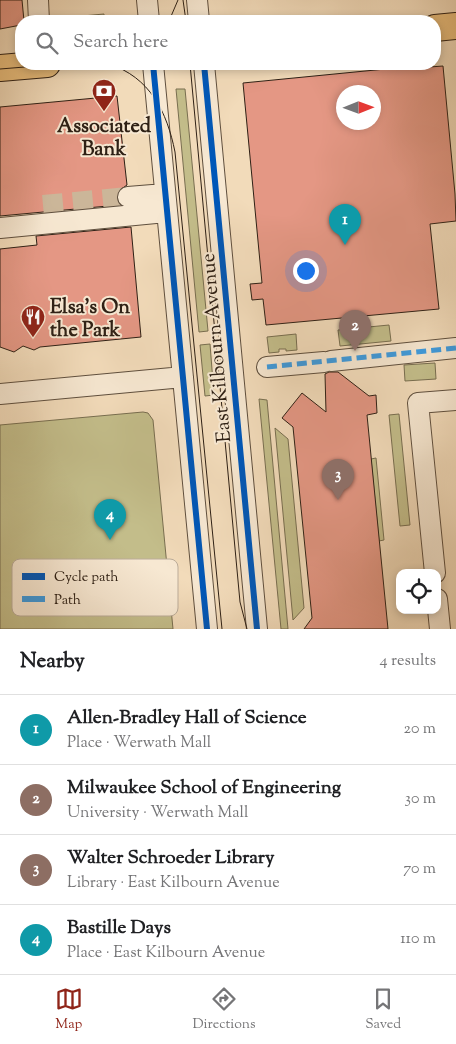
<!DOCTYPE html>
<meta charset="utf-8">
<style>
:root{--surface:#fff;--page:#f2f2f2;--text:#202124;--muted:#757577;--line:#e0e0e0;--accent:#8f2418}
body{margin:0;font-family:"Sorts Mill Goudy",serif;background:var(--page);color:var(--text)}
.controls{position:absolute;right:15px;bottom:15px;display:grid;overflow:hidden;border-radius:10px;box-shadow:0 2px 8px #0003}
.controls button{width:45px;height:45px;display:grid;place-items:center;padding:0;border:0;border-bottom:1px solid var(--line);background:var(--surface);color:var(--text);font:25px sans-serif}
.compass{position:absolute;left:336px;top:85px;width:45px;height:45px;border-radius:50%;background:var(--surface);box-shadow:0 2px 8px #0003;rotate:89deg}
.you{position:absolute;left:305px;top:270px;width:18px;height:18px;margin:-12px;border:4px solid #fff;border-radius:50%;background:#1a73e8;box-shadow:0 0 0 8px #1a73e833}
.badge{display:grid;place-items:center;width:32px;height:32px;border-radius:50%;background:var(--accent);color:#fff;font-size:16px;font-weight:700}
.pin{position:absolute;translate:-50% -41px;filter:drop-shadow(0 1px 2px #0008)}
.pin::after{content:'';position:absolute;top:26px;width:18px;height:15px;background:inherit;clip-path:polygon(0 0,100% 0,50% 100%)}
.list{margin:0;padding:0;list-style:none}
h2{display:flex;justify-content:space-between;align-items:center;height:65px;margin:0;padding:0 20px;font-size:21px}
h2 small{font-size:16px;font-weight:400;color:var(--muted)}
.list li{display:grid;grid-template-columns:32px 1fr auto;gap:15px;align-items:center;box-sizing:border-box;height:70px;padding:0 20px;border-top:1px solid var(--line)}
.list b{display:block;font-size:19px;white-space:nowrap}
.list p{margin:0;font-size:16px;white-space:nowrap;color:var(--muted)}
.list em{font-size:16px;font-style:normal;color:var(--muted)}
.icon{flex:none;width:28px;height:28px;fill:none;stroke:currentColor;stroke-width:2;stroke-linecap:round;stroke-linejoin:round}
.map{position:relative;flex:none;width:456px;height:629px;overflow:hidden}
.search{position:absolute;background:var(--surface);box-shadow:0 2px 8px #0003;left:15px;right:15px;top:15px;height:55px;display:flex;align-items:center;gap:12px;box-sizing:border-box;padding:0 18px;border-radius:20px;color:var(--muted);font-size:19px}
.sheet{height:345px;background:var(--surface)}
nav{display:flex;justify-content:space-around;align-items:center;box-sizing:border-box;height:70px;border-top:1px solid var(--line);background:var(--surface);font-size:14px;color:var(--muted)}
nav a{display:grid;justify-items:center;gap:2px}
nav .on{color:var(--accent)}
.map>svg:first-child{display:block}
</style>
<div class="map">
<svg width="456" height="629" viewBox="0 0 456 629">
<rect width="100%" height="100%" fill="#f2dbba"/>
<filter id="stains"><feTurbulence type="fractalNoise" baseFrequency=".004" numOctaves="4"/><feColorMatrix values="0 0 0 0 .2 0 0 0 0 .09 0 0 0 0 .02 0 0 0 .5 -.17"/></filter>
<radialGradient id="worn" r=".72"><stop offset=".6" stop-color="#630" stop-opacity="0"/><stop offset="1" stop-color="#630" stop-opacity=".3"/></radialGradient>
<path fill="#c3bd8a" stroke="#786e50" d="M104,14v7h-53l-1,-2z
M176,89h9l23,242 -9,1z
M389,325l2,16 -51,5 -2,-16z
M296,334l1,16 -11,1v-2h-7v3l-10,1 -2,-16z
M210,344l4,51 -9,1 -5,-51z
M435,363l1,16 -31,2 -1,-16z
M259,399l8,1 21,229h-7z
M143,412l5,1 5,7 20,209h-173v-204z
M399,414l11,111 -10,1 -11,-111z
M275,428l13,11 16,169 -11,12z
M376,458l8,82 -5,1 -8,-82z"/>
<path fill="#e49784" stroke="#2e2015" fill-rule="evenodd" d="M0,0h22l2,21h-3v4l-21,4z
M416,66v2l27,-2 12,128 1,27 -26,3 9,85 -173,16 -3,-26 -11,1 -2,-16 12,-1 -19,-200zM344,92h30v30h-30z
M117,96l10,89 -10,7 -1,6 3,7 -119,11v-109z
M131,227l10,110 -101,10 -6,3 -11,-4 -9,6 -14,-5v-98l37,-4 -1,-9z
M329,372h9l31,24 7,-1 1,18 -10,2 21,214h-84l8,-11 -19,-191 -11,-9 20,-25 24,19 -1,-38z"/>
<g fill="none" stroke-linecap="round" stroke-linejoin="round">
<path stroke="#cbb699" stroke-width="20" stroke-dasharray="20 10" stroke-linecap="butt" d="M43,205l85,-8"/>
<defs>
<path id="minor" d="M38,0l1,21
M147,0l2,21
M197,0l2,21
M153,64l54,565
M204,64l53,565
M128,197l37,-3
M0,228l166,-16
M331,361l125,-13
M267,367l57,-5
M0,394l183,-17
M435,573l-17,-170 38,-3
M437,599l3,30"/>
<path id="major" d="M435,28l21,-2
M0,68l47,-4"/>
</defs>
<use href="#minor" stroke="#5f4f3e" stroke-width="22"/>
<use href="#major" stroke="#2e2015" stroke-width="28"/>
<use href="#minor" stroke="#f7e8d2" stroke-width="20"/>
<use href="#major" stroke="#e9be7d" stroke-width="26"/>
<path stroke="#2e2015" stroke-width="1" d="M183,0l3,21
M169,21l9,-21
M109,64c41,13 58,48 66,88l47,477
M190,64l50,538 7,27
M0,69l62,-5"/>
<path stroke="#3d9bdf" stroke-width="5" stroke-dasharray="10 5" stroke-linecap="butt" d="M267,367l189,-19"/>
<defs>
<path id="cycleway" d="M153,64l54,565
M204,64l53,565"/>
</defs>
<use href="#cycleway" stroke="#f7e8d2" stroke-width="9"/>
<use href="#cycleway" stroke="#0057b8" stroke-width="6"/>
</g>
<defs>
<symbol id="bank-pin" viewBox="-11 -11 22 30"><path d="M0 17L-7.5 6A9.5 9.5 0 1 1 7.5 6Z" fill="#8f2418" stroke="#f7e8d2"/><path d="M-6-4H6V4H-6ZM0-2.3a2.3 2.3 0 1 0 0 4.6a2.3 2.3 0 1 0 0-4.6Z" fill="#fff"/></symbol>
<symbol id="restaurant-pin" viewBox="-11 -11 22 30"><path d="M0 17L-7.5 6A9.5 9.5 0 1 1 7.5 6Z" fill="#8f2418" stroke="#f7e8d2"/><path d="M-5-6h1v4h1v-4h1v4h1v-4h1v5L-1.5 .5V6h-2V.5L-5-1ZM5-6V6H3V1.5H1.5Q1.5-4 5-6Z" fill="#fff"/></symbol>
</defs>
<g fill-rule="evenodd">
<use href="#bank-pin" x="90" y="77" width="28" height="38"/>
<use href="#restaurant-pin" x="19" y="303" width="28" height="38"/>
</g>
<g text-anchor="middle" stroke-width="4" stroke-linejoin="round" paint-order="stroke">
<g font-size="20" font-weight="bold" fill="#2e2015" stroke="#f7e8d2">
<text x="104" y="132">Associated<tspan x="104" dy="23">Bank</tspan></text>
<text x="50" y="313" text-anchor="start">Elsa's On<tspan x="50" dy="23">the Park</tspan></text>
</g>
<g font-size="20" fill="#2e2015" stroke="#f7e8d2">
<text transform="translate(215 348) rotate(-95)" y="7">East Kilbourn Avenue</text>
</g>
</g>
<rect x="12" y="559" width="166" height="57" rx="8" fill="#f7e8d2" stroke="#bbac99" stroke-width="1"/>
<rect x="22" y="573" width="23" height="7" fill="#0057b8"/>
<rect x="22" y="596" width="23" height="6" fill="#3d9bdf"/>
<g font-size="14" fill="#2e2015">
<text x="54" y="581">Cycle path</text>
<text x="54" y="604">Path</text>
</g>
<rect width="100%" height="100%" filter="url(#stains)"/>
<rect width="100%" height="100%" fill="url(#worn)"/>
</svg>
<div class="controls">
<button><svg class="icon" aria-label="locate" viewBox="0 0 24 24"><circle cx="12" cy="12" r="6"/><path d="M12 2v4M12 18v4M2 12h4M18 12h4"/></svg></button>
</div>
<svg class="compass" viewBox="-18 -18 36 36"><path d="M0-13l5 13h-10z" fill="#e53935"/><path d="M0 13l5-13h-10z" fill="#757577"/></svg>
<div class="you"></div>
<div class="pin badge" style="left:345px;top:245px;background:#0f9aa8">1</div>
<div class="pin badge" style="left:355px;top:351px;background:#8d6e63">2</div>
<div class="pin badge" style="left:338px;top:500px;background:#8d6e63">3</div>
<div class="pin badge" style="left:110px;top:540px;background:#0f9aa8">4</div>
<div class="search"><svg class="icon" aria-label="search" viewBox="0 0 24 24"><circle cx="10" cy="10" r="6"/><path d="M15 15l6 6"/></svg>Search here</div>
</div>
<section class="sheet">
<h2>Nearby<small>4 results</small></h2>
<ul class="list">
<li><span class="badge" style="background:#0f9aa8">1</span><div><b>Allen-Bradley Hall of Science</b><p>Place · Werwath Mall</p></div><em>20 m</em></li>
<li><span class="badge" style="background:#8d6e63">2</span><div><b>Milwaukee School of Engineering</b><p>University · Werwath Mall</p></div><em>30 m</em></li>
<li><span class="badge" style="background:#8d6e63">3</span><div><b>Walter Schroeder Library</b><p>Library · East Kilbourn Avenue</p></div><em>70 m</em></li>
<li><span class="badge" style="background:#0f9aa8">4</span><div><b>Bastille Days</b><p>Place · East Kilbourn Avenue</p></div><em>110 m</em></li>
</ul>
</section>
<nav>
<a class="on"><svg class="icon" aria-label="map" viewBox="0 0 24 24"><path d="M3 6l6-2 6 2 6-2v14l-6 2-6-2-6 2zM9 4v14M15 6v14"/></svg>Map</a>
<a><svg class="icon" aria-label="directions" viewBox="0 0 24 24"><path d="M12 3l9 9-9 9-9-9zM9 14v-3h6M13 9l2 2-2 2"/></svg>Directions</a>
<a><svg class="icon" aria-label="saved" viewBox="0 0 24 24"><path d="M7 4h10v16l-5-4-5 4z"/></svg>Saved</a>
</nav>
